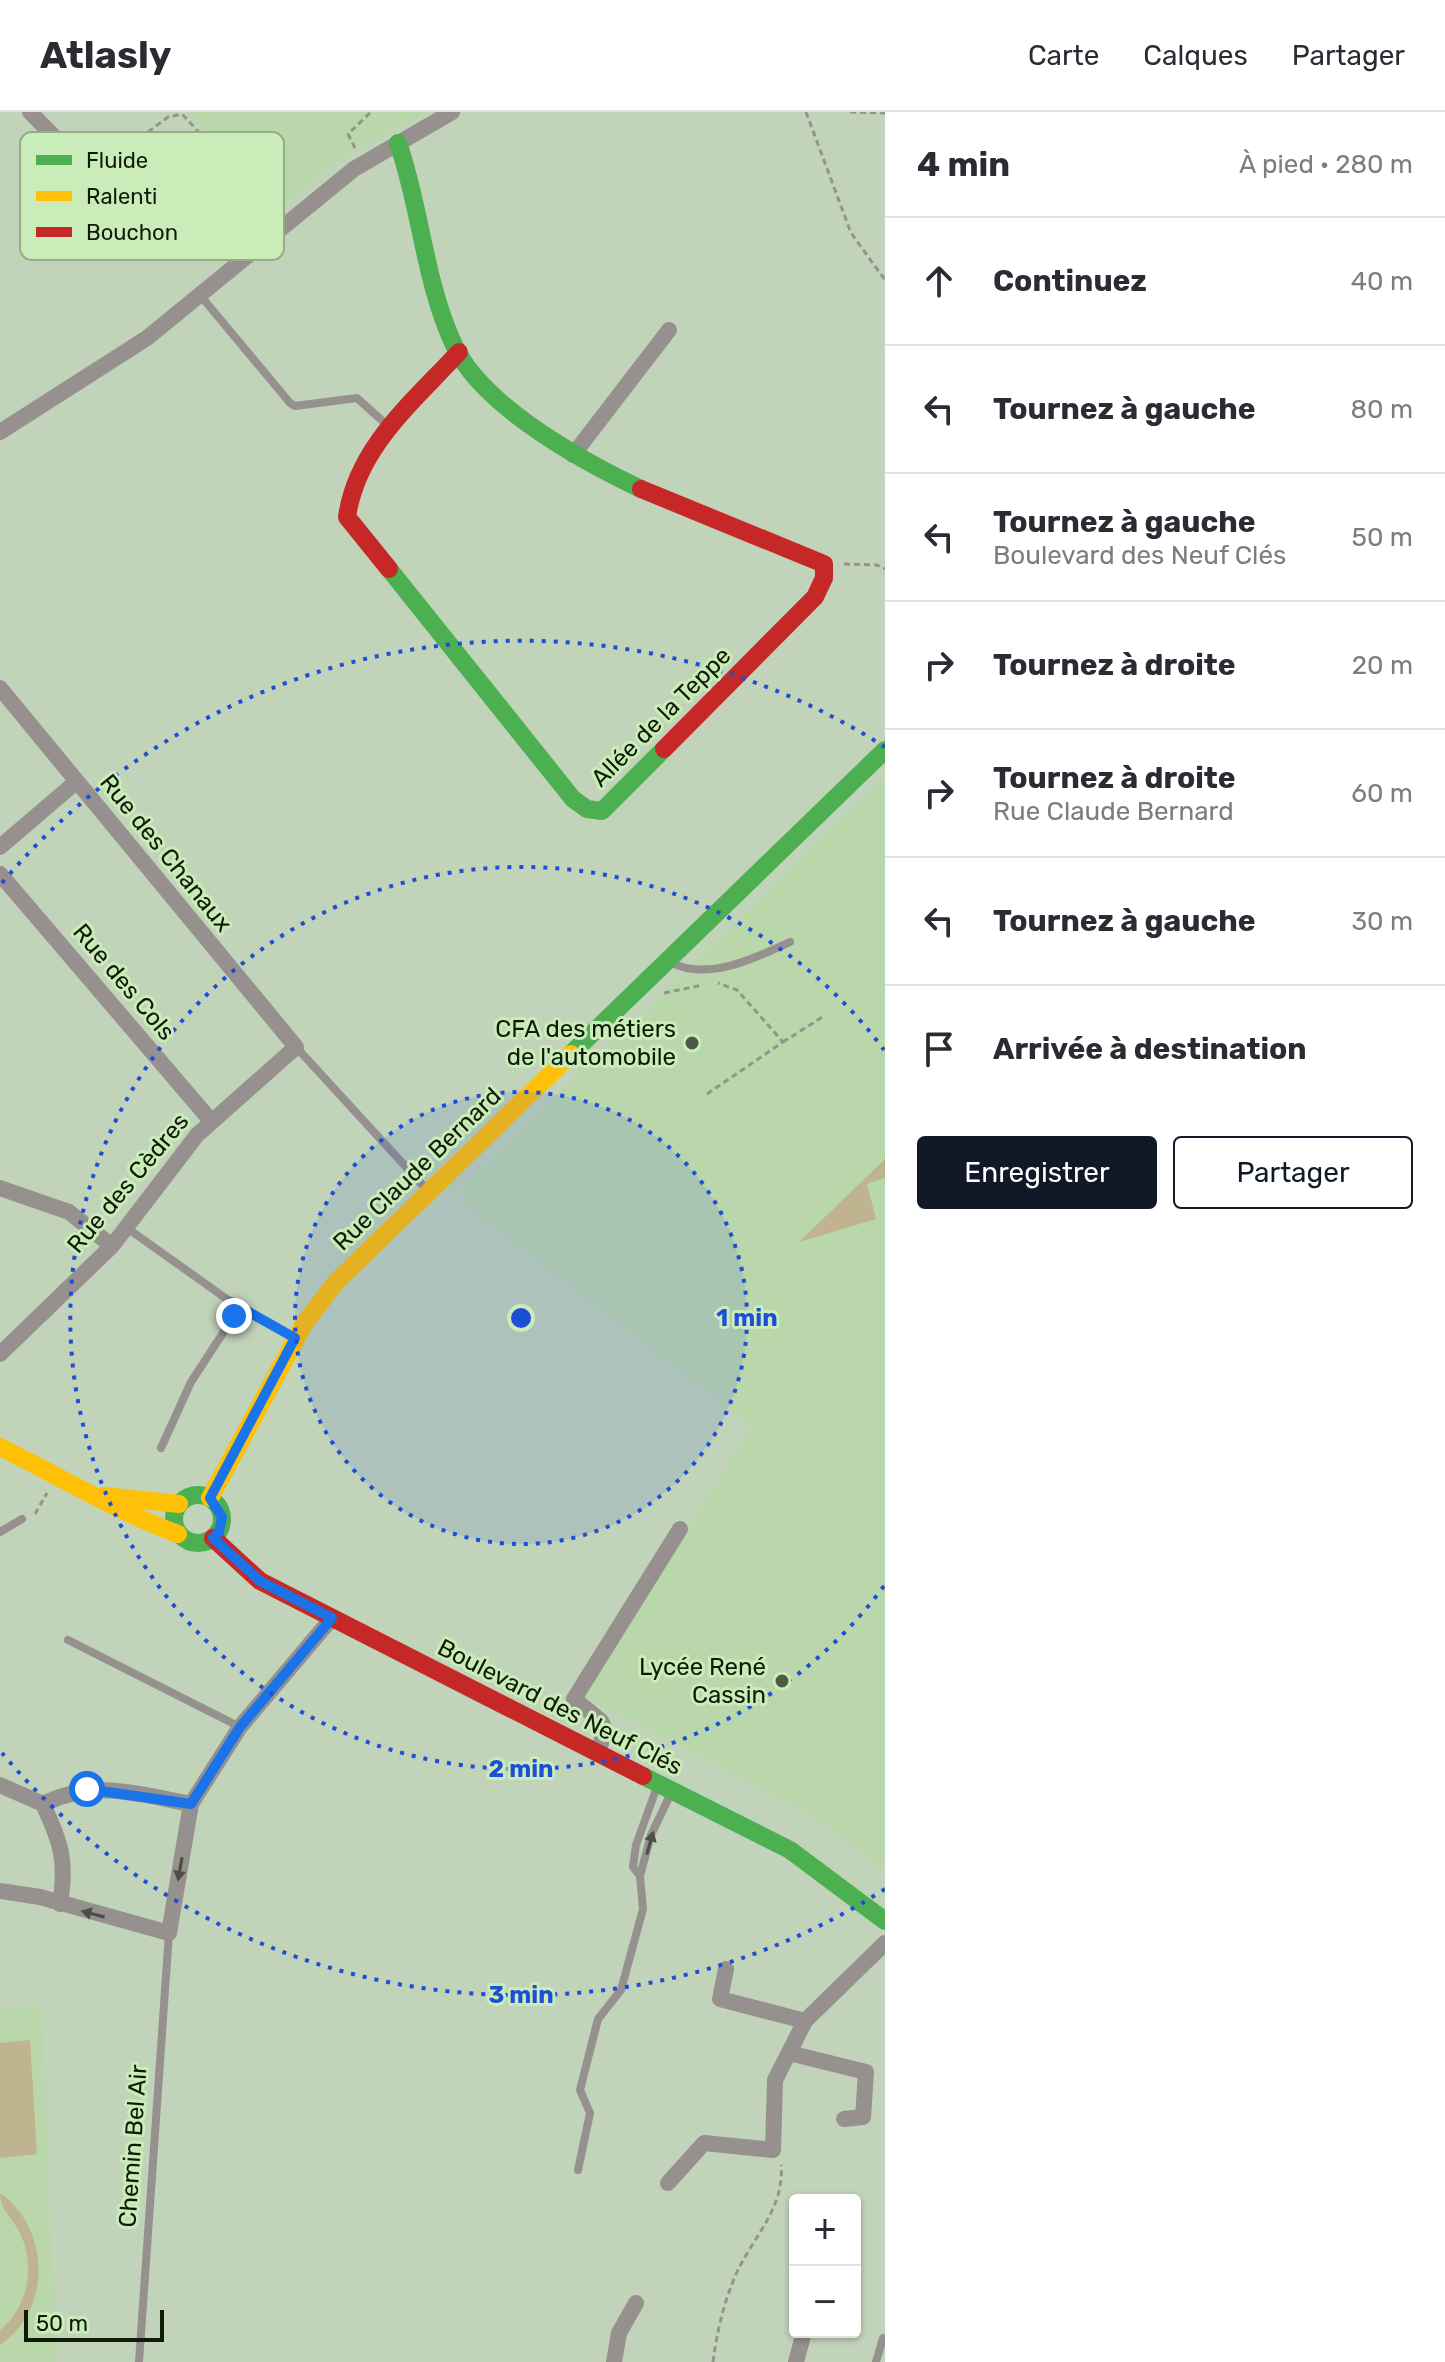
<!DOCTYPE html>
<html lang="fr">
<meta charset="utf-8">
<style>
:root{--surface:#fff;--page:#f7f7f7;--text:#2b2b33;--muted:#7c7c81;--line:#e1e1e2;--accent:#111827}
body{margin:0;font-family:Rubik,sans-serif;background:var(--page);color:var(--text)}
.controls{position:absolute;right:24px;bottom:24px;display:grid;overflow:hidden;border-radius:8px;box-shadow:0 2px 6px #0004}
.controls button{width:72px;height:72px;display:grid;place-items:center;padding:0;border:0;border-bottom:2px solid var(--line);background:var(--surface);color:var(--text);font:40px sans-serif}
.scale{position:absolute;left:24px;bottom:20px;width:140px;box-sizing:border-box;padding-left:8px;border:4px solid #0f1b08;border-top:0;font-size:22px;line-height:28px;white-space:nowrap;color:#0f1b08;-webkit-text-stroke:6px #caecb9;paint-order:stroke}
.stop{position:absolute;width:24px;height:24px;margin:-18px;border:6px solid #1a73e8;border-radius:50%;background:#fff}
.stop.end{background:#1a73e8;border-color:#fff;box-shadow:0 2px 8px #0008}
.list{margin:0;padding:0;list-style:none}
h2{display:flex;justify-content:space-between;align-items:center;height:104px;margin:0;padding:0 32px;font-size:34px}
h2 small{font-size:26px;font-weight:400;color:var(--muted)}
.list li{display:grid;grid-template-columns:52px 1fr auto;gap:24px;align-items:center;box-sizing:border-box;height:128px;padding:0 32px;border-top:2px solid var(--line)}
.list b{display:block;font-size:30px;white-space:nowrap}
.list p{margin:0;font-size:26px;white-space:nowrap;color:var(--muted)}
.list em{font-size:26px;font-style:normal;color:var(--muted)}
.actions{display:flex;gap:16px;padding:24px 32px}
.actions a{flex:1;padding:18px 0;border:2px solid var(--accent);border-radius:8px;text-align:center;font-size:28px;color:var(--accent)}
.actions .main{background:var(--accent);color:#fff}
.icon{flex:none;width:44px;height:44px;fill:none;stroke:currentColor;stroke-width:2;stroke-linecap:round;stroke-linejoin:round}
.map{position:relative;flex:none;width:885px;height:2250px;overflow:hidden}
header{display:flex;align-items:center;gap:48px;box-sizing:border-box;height:112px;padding:0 40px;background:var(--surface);border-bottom:2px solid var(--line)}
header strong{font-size:38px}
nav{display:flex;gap:44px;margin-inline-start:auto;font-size:28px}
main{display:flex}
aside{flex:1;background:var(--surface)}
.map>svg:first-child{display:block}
</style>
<header>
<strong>Atlasly</strong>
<nav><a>Carte</a><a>Calques</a><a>Partager</a></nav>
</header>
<main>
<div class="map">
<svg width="885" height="2250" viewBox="0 0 885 2250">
<rect width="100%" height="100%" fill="#c1d3b8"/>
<path fill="#bad6ab" d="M186,0h241l-84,45 -66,54z
M885,665v1093l-74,-56 -226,-117 167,-271 -286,-222 -4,-16z
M42,1892l14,358h-56v-352z"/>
<path fill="#bfb48f" d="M885,1047v19l-18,6 9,35 -77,23z
M30,1928l7,114 -37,4v-115z
M0,2081c51,36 52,117 0,152v-15c29,-23 36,-66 19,-99 -8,-15 -19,-21 -19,-38z"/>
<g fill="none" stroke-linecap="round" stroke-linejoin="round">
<path stroke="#93948c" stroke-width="3" stroke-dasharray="6 4" stroke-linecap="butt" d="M806,0l45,121 34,47
M850,0l35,1
M140,26l28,-21 14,-3 92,99
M355,36l-7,-14 23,-22
M844,452l33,1 8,4
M664,881l39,-8
M783,930l41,-26
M707,982l76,-52 -46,-52 -19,-7
M248,1199l32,18
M35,1402l12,-21
M713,2250c4,-31 11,-61 24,-90 17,-36 48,-65 44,-107"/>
<path stroke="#96918e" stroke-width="8" d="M200,183l90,108 5,3 62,-8 30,27
M670,850c37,20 86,-4 120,-20
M296,935l132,144
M127,1116l104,74 3,14 -43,66 -30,66
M0,1420l22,-13
M68,1528l172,87
M658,1672l-22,61 -3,22 7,9 11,-41 21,-44
M578,2058l12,-57 -10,-23 18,-71 23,-29 22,-81 -3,-33
M139,2250l30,-429
M876,2250l7,-24"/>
<path stroke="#96918e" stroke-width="16" d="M30,0l64,66 33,-32
M0,320l147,-94 207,-169 98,-57
M573,343l96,-125
M0,576l296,359 -99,88 -85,111 -112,108
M0,735l76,-65
M0,762l212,248
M0,1076l69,24 43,34
M598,1641l7,-24 -4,-8 -27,-22 106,-170
M0,1673l43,19c18,39 24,56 17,100
M43,1692c51,-25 94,-10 148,0l49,-77 92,-109
M0,1779l40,6 129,36 22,-129
M726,1857l-6,30 85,22
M789,1941l77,19 -3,45 -19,2
M668,2071l36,-40 69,7 2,-70 30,-59 80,-78
M614,2250l5,-29 17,-30
M796,2250l8,-30"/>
<path stroke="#4caf50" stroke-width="18" d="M398,31c23,65 26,138 56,202 28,61 128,116 187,144
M389,457l184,230 14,10 15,2 62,-62
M571,942l314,-304
M174 1407a24 24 0 1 1 48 0a24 24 0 1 1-48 0Z
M643,1664l147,74 95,71"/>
<path stroke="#ffc107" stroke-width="18" d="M0,1335c59,29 116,64 178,87
M104,1384l75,8
M210,1386l94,-174 32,-42 235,-228"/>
<path stroke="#c62828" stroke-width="18" d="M641,377l183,75v14l-9,19 -151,152
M389,457l-42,-52c10,-70 66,-115 112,-165
M213,1426l47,43 383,195"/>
</g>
<defs><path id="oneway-solid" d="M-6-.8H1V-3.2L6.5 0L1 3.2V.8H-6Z" transform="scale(2)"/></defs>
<g fill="#4c5044">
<use href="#oneway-solid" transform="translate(650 1731) rotate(-74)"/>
<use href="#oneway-solid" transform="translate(180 1757) rotate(100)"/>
<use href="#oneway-solid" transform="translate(93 1802) rotate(-165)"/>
</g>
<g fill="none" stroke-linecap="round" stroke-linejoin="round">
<path stroke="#1a73e8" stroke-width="10" d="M87,1677l104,15 49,-77 92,-109 -72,-37 -47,-43 6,-6 3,-15 -12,-19 85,-160 -64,-36 3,14"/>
</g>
<circle cx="521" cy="1206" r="226" fill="#1d4ed8" fill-opacity=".12"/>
<g fill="none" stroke="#1d4ed8" stroke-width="4" stroke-dasharray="4 8">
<circle cx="521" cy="1206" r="226"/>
<path d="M884 1474A451 451 0 1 1 884 938"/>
<path d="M885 1777A677 677 0 0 1 2 1641M2 771A677 677 0 0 1 885 635"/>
</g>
<g fill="#4d5b46" stroke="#caecb9" stroke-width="3">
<circle cx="692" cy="931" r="8"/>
<circle cx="782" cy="1569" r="8"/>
</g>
<g text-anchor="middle" stroke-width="6" stroke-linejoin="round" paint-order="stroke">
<g font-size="24" fill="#0f1b08" stroke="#caecb9">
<text transform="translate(661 605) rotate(-45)" y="8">Allée de la Teppe</text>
<text transform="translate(166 741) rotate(51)" y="8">Rue des Chanaux</text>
<text transform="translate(124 870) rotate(50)" y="8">Rue des Cols</text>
<text transform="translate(417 1057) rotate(-44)" y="8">Rue Claude Bernard</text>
<text transform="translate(128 1071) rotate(-50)" y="8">Rue des Cèdres</text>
<text transform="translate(560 1595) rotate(27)" y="8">Boulevard des Neuf Clés</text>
<text transform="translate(133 2034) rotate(-86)" y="8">Chemin Bel Air</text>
</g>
<g font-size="24" fill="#0f1b08" stroke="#caecb9" text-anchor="end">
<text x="676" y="925">CFA des métiers<tspan x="676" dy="28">de l'automobile</tspan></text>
<text x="766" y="1563">Lycée René<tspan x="766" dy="28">Cassin</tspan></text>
</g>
</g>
<rect x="20" y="20" width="264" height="128" rx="12" fill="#caecb9" stroke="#92ad84" stroke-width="2"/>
<rect x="36" y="43" width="36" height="10" fill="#4caf50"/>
<rect x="36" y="79" width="36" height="10" fill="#ffc107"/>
<rect x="36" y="115" width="36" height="10" fill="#c62828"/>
<g font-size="22" fill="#0f1b08">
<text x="86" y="56">Fluide</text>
<text x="86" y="92">Ralenti</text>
<text x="86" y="128">Bouchon</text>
</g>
<circle cx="521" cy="1206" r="12" fill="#1d4ed8" stroke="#caecb9" stroke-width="4"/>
<g font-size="24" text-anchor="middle" font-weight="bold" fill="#1d4ed8" stroke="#caecb9" stroke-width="6" stroke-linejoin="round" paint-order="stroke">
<text x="747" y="1214">1 min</text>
<text x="521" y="1665">2 min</text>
<text x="521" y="1891">3 min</text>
</g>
</svg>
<div class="controls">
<button>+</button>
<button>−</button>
</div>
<div class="scale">50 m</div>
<div class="stop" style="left:87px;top:1677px"></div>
<div class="stop end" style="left:234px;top:1204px"></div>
</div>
<aside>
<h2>4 min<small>À pied · 280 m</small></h2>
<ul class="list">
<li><svg class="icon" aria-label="ahead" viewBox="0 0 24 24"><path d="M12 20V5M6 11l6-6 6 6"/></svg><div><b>Continuez</b></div><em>40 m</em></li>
<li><svg class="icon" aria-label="left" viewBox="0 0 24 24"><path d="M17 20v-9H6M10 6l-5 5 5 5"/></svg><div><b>Tournez à gauche</b></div><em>80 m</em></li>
<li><svg class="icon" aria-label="left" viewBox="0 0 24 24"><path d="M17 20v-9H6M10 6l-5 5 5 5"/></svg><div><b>Tournez à gauche</b><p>Boulevard des Neuf Clés</p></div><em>50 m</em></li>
<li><svg class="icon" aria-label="right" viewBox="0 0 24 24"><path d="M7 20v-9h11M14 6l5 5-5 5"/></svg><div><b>Tournez à droite</b></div><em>20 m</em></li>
<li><svg class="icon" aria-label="right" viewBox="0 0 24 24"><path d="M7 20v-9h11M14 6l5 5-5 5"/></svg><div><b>Tournez à droite</b><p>Rue Claude Bernard</p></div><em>60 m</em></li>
<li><svg class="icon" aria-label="left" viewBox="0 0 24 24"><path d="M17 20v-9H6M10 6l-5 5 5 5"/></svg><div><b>Tournez à gauche</b></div><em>30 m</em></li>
<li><svg class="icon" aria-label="arrive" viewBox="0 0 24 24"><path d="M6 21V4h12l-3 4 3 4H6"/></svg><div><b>Arrivée à destination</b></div></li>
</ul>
<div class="actions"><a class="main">Enregistrer</a><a>Partager</a></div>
</aside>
</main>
